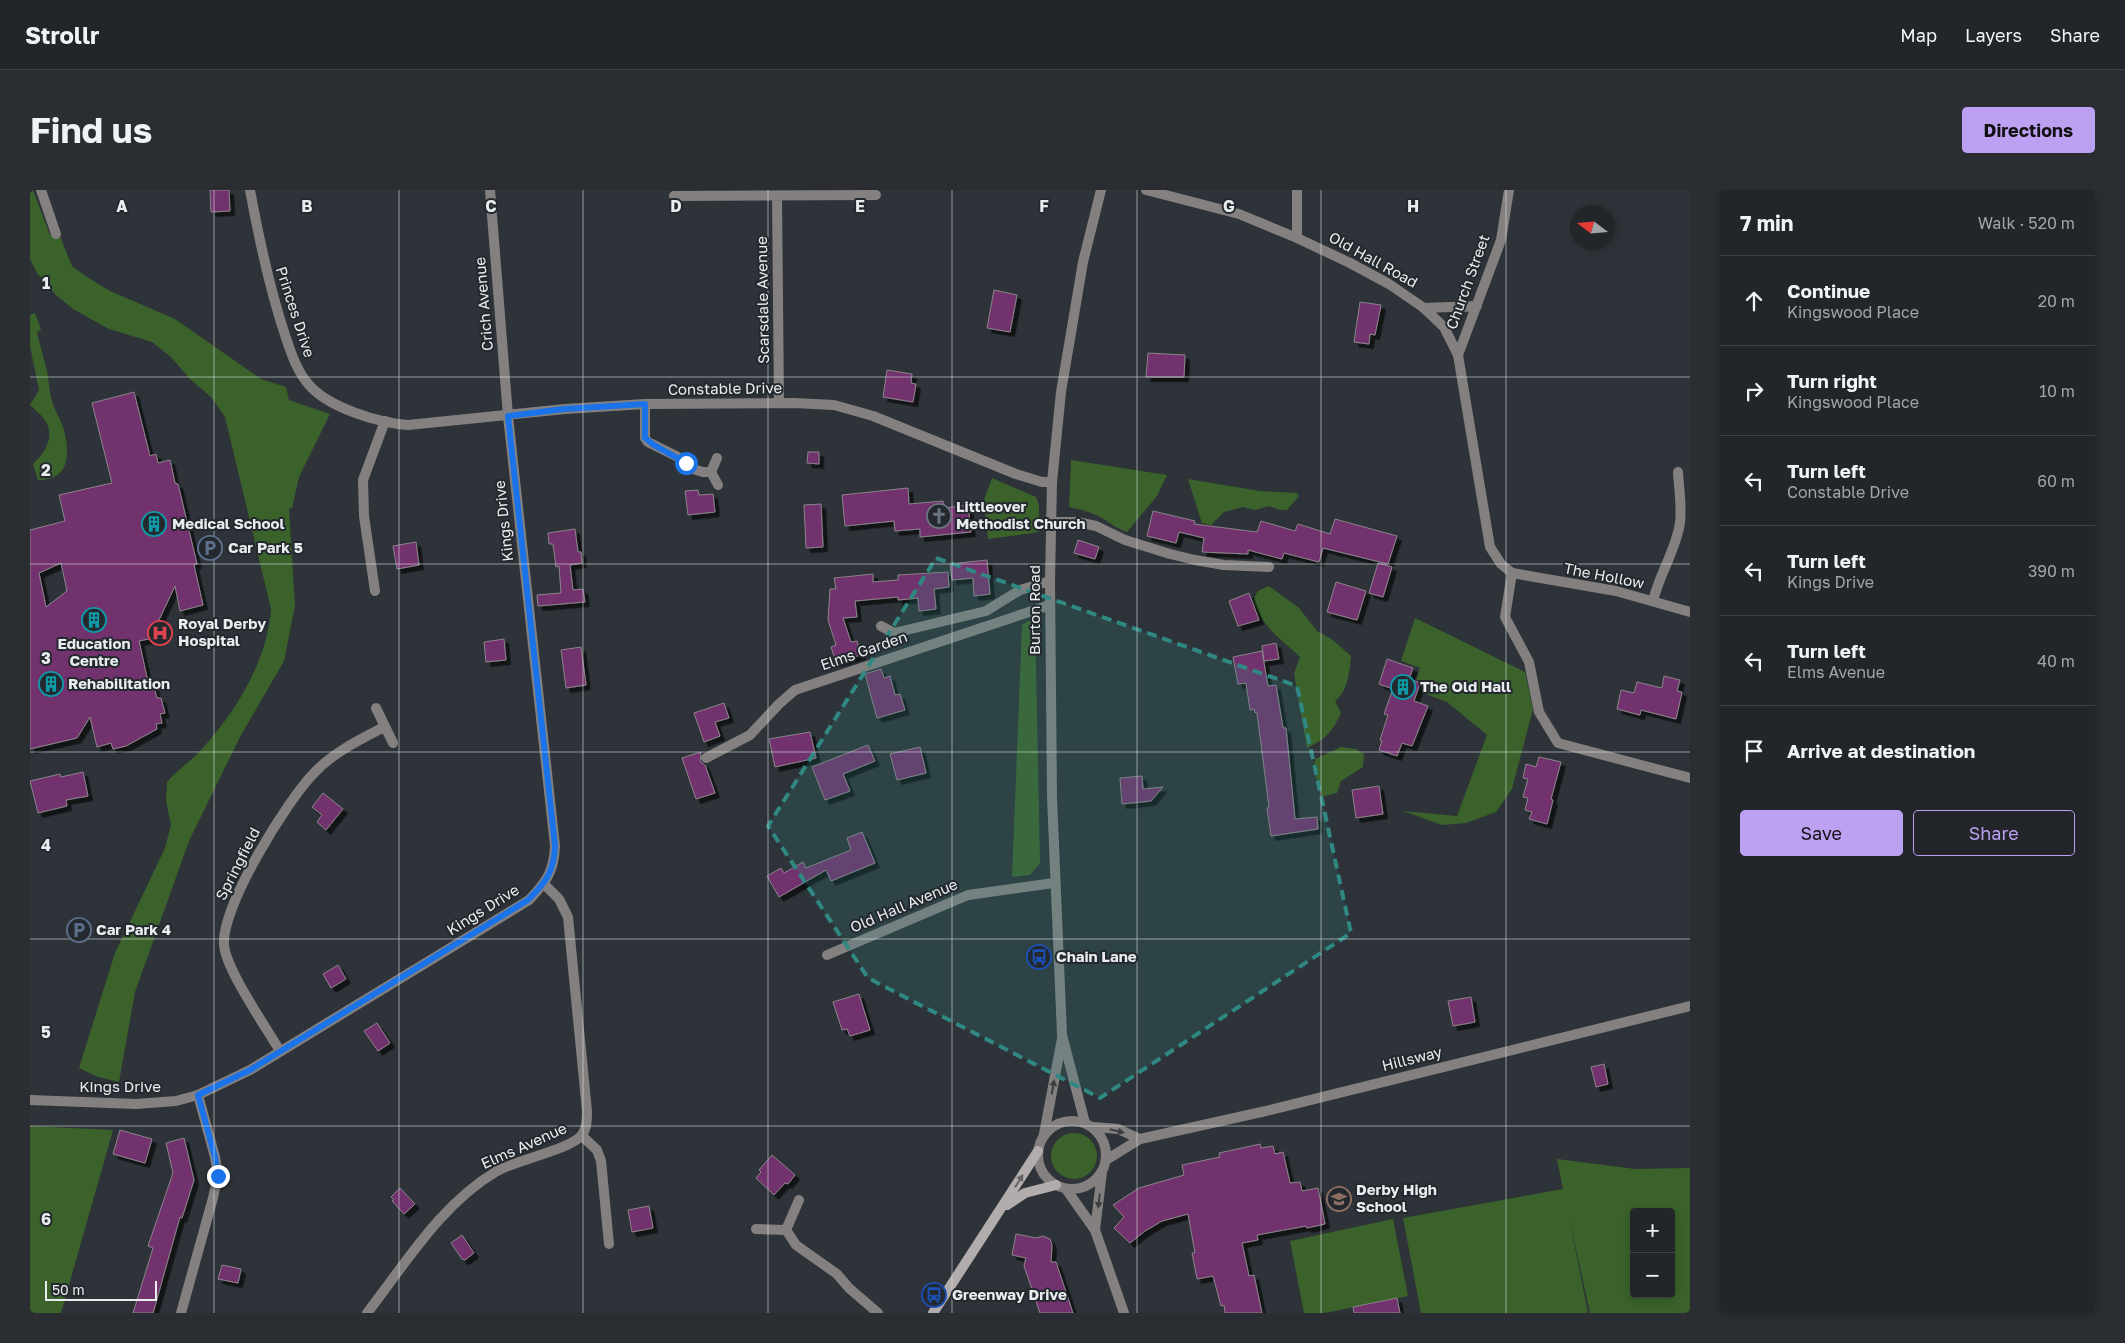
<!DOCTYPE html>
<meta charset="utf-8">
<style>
:root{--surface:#22262a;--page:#2a2e32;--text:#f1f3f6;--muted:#a2a5a8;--line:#3f4347;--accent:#bca0f2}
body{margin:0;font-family:"Golos Text",sans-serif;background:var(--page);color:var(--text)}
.controls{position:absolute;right:15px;bottom:15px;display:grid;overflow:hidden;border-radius:5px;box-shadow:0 2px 8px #0003}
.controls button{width:45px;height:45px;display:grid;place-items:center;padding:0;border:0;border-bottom:1px solid var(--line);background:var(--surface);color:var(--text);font:25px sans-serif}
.compass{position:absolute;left:1540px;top:15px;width:45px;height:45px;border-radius:50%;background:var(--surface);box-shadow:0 2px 8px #0003;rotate:286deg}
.scale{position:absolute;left:15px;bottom:12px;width:112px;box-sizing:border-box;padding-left:5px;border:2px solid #e9edf0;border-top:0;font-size:14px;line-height:18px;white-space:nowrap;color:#e9edf0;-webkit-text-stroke:4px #23292e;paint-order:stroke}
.stop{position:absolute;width:15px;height:15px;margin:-11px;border:4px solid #1a73e8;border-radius:50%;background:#fff}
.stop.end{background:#1a73e8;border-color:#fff;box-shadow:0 1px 5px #0008}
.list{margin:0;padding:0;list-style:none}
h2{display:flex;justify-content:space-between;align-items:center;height:65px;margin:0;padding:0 20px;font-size:21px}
h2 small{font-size:16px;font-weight:400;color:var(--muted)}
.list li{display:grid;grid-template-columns:32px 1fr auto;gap:15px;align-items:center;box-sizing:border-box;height:90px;padding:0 20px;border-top:1px solid var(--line)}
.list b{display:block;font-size:19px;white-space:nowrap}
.list p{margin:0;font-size:16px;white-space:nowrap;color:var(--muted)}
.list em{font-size:16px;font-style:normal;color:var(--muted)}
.actions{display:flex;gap:10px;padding:15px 20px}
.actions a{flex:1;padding:11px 0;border:1px solid var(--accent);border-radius:5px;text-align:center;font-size:18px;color:var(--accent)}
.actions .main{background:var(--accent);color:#111}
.icon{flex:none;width:28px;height:28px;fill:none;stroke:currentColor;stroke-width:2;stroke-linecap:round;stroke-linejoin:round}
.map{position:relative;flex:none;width:1660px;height:1123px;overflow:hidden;border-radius:5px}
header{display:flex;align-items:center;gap:30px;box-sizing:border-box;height:70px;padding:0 25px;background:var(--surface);border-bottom:1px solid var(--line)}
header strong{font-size:24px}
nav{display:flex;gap:28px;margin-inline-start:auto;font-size:18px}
.intro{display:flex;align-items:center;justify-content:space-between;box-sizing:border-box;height:120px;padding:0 30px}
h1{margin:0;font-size:35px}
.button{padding:12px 22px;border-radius:5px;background:var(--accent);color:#111;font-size:18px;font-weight:700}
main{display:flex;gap:30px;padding:0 30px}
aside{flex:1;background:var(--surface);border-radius:5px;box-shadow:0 2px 8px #0003}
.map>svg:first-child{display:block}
</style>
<header>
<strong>Strollr</strong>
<nav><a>Map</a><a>Layers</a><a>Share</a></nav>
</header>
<div class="intro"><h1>Find us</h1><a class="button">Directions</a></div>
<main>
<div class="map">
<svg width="1660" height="1123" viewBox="0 0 1660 1123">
<defs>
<filter id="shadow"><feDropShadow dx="4.5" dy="4.5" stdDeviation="0" flood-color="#0009"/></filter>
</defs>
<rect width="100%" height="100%" fill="#2d3338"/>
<path fill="#3b622b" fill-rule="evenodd" d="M0,0h3l17,45 9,-1 13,32 15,11 23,14 65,28 86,60 25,8 3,13 41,14 -31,63 -7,31 -3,1 6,96 -11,56 -44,76 -51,104 -54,151 -16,90 -21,-5 -19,-9 36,-115 50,-105 6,-23 -5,-24 1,-19c10,-12 23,-20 33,-31 36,-39 67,-89 71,-142l-46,-192 -13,-19 -22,-19 -19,-22 -19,-15 -43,-13 -36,-20 -17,-14 -19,-22 -7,-14z
M5,123l6,16 -4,4c3,13 7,25 10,38 2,10 2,20 5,30 3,11 11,22 13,33 5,25 2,46 -27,46l-5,-16c11,-10 22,-26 13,-42 -3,-6 -11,-12 -16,-17l9,-15 -9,-44v-31z
M1041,270l96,15 -10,21 -30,36c-13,-4 -19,-12 -31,-17 -8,-4 -18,-6 -27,-8z
M962,288l44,19 3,8v27l-51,7 -4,-39z
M1158,289l72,12 37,2 2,3 -12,14h-7l-11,-4 -14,4 -12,-3 -19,5 -13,13 -9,-2z
M1239,396l30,22 18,23 16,9 18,16c-2,16 -2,34 -16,45l6,12c-9,19 -15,26 -34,35l-13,-74 6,-17c-20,-19 -37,-29 -47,-57l5,-9z
M1005,427l5,246 -10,12 -18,2 10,-252z
M1385,428l110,54 8,37 -21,80 -16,23 -30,11 -24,2 -39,-14 54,5 30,-81 -40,-33 -24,-9 4,-10 -11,-4 4,-11 -19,-7z
M1311,557l15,2 8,5 -1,13 -22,14 -4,12 -15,4 -8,-28 1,-10z
M0,936l83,4 -52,183h-31z
M1021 966a23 23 0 1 1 46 0a23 23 0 1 1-46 0Z
M1527,969l78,10 55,-1v145h-100l-21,-96 19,96h-167l-18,-95 160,-29zM1604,1022h37v82h-37z
M1363,1029l15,77 -83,17h-21l-14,-72z"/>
<path fill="#72326d" stroke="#8c848b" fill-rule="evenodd" filter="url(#shadow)" d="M180,0h19l1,21 -19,1z
M964,100l23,5 -7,37 -23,-4z
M1330,112l21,3 -6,30 -5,-1 -1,10 -15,-2z
M1118,163l37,2 -1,22h-38z
M857,180l25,4 -1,9 5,1 -3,18 -30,-5z
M104,202l16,64 6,-2 2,9 12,-3 5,23 3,1 19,80 -3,1 9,40 -23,6 -5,-25 -17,36v15l-19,4 9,41 4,-2 5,18h4l4,15 -5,1 2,9 -6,1 1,5 -31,17 -13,3 -2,-6 -14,4 -7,-30 -13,21 -47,11v-219l35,-9 -6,-26 53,-12 -20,-80zM31,373l6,28 -21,16 -7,-34z
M778,262h11v12l-12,-1z
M878,298l1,16 34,-3 1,7 24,-3 3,27 -51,5v-8l-25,2 -1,-10 -49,5 -3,-31z
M668,300l1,5 14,-1 2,18 -27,3 -3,-24z
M791,314l2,43 -17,1 -2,-43z
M1123,321l42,10 -1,3 63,8 4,-11 34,10 3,-7 32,10 5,-15 62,17 -9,28 -65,-16 -4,14 -35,-9 -2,6 -34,-9v4l-46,-2 2,-14 -25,-6 -3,11 -29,-7z
M545,339l3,23h3l1,11 -12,2 3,25 10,-1 2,13 -47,4 -1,-11 24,-2 -2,-27 -3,1 -3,-23h-4l-1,-11z
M1048,350l21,7 -4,12 -21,-6z
M386,352l3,23 -22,4 -4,-23z
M957,370l3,34 -16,2 -1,-18 -21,2 -2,-16z
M1348,373l14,4 -9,30 -14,-4z
M918,382l1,15 -15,2 2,20 -17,2 -1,-13 -20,2v-3l-43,4 2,16 -14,1 8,24 6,-1 4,14 -25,7 -5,-15 5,-2 -8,-25 2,-31h6l-2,-11 39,-4v8l25,-2v-5z
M1306,392l30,9 -9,29 -30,-8z
M1219,403l10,27 -21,6 -9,-25z
M474,449l2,21 -20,2 -2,-20z
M1246,453l3,16 -15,2 -2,-15z
M551,457l5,38 -20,3 -5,-38z
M1232,461l6,35 8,-1 7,43h3l9,91 22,-2 1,12 -47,7 -4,-28 2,-1 -12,-94h-2l-1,-4 -4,1 -4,-27 -8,1 -5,-27z
M1357,469l26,9 -4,11 11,4 -6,18 14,5 -16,40 -10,-3 -5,13 -18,-6 3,-9 -2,-1 8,-25 -4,-1 9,-25 -14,-5z
M851,479l3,9 6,-2 5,19 5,-1 5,16 -28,8 -12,-44z
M1634,486l16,4 -3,11 5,1 -6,27 -35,-9 -1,5 -23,-6 4,-19 13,3 3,-11 25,6z
M694,513l5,15 -14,4 5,14 -16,6 -10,-29z
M780,542l6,26 -41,9 -6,-28z
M838,555l7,16 -32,13 7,17 -25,9 -13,-33z
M890,557l6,26 -29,7 -7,-26z
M671,562l-1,9 5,4 10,28 -19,6 -14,-41z
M1509,567l22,5 -10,37 2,1 -6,24 -18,-5 3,-7 -7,-2 3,-12 -5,-1 5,-18 -5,-1 3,-14 10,3z
M53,582l5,24 -22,4 1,6 -29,7 -8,-32 30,-7 1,3z
M1112,586l1,13 20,-2 -12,14 -29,3 -2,-26z
M1349,596l4,28 -27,4 -4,-28z
M293,603l20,16 -17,21 -9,-8 5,-7 -10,-8z
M832,642l13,31 -44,18 -5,-11 -47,27 -12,-21 14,-8 3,5 19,-11 3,6 45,-18 -4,-12z
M308,775l8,14 -15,9 -8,-14z
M829,804l11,36 -20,6 -3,-7 -5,1 -9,-28z
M1441,807l4,25 -22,4 -5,-25z
M347,833l13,20 -12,8 -14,-20z
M1574,874l4,20 -12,3 -5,-20z
M90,940l32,9 -7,24 -32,-9z
M154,948l10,42 -12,38 -2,-1 -27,96h-20l20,-65 -5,-2 25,-73 -7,-30z
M1230,954l1,4 12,-2 2,8 8,-2 7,31 10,-1 2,9 16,-3 7,36 -18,4 -1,-2 -49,9 1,5 -16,3 7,33 5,-1 8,38h-37l-1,-8 -3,1 -8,-30 -16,3 -5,-26h3l-7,-39 -26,7 -17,10 -15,12 -16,-15 10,-11 -11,-12 26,-17 45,-13 -2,-10 38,-8 -1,-4z
M742,965l23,20 -7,9 -3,-1 -11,12 -18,-17 5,-6 -2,-2z
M370,998l15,16 -11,10 -12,-13 2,-1 -3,-3z
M619,1016l4,22 -21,4 -4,-22z
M986,1044l20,4 7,-2 7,3 2,6 -1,17h5l17,51h-33l-16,-47 2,-8 -14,-3z
M432,1045l12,18 -9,7 -3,-1 -11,-16z
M192,1075l19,4 -3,14 -20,-4z
M1367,1108l3,15h-46l-1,-6z"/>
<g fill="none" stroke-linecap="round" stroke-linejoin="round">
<path stroke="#848080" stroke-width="10" d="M11,0l15,44
M460,0l18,226
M1267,0v48
M644,6l202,-1
M747,7l2,206
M1394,118l53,-2
M1428,165l43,-115 8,-50
M615,214v34l3,4 32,16 13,11 10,3h8
M687,268l-6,14 7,13
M1021,332h26l19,4 29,14 45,14 25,6 29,5 45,2
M1482,383l-7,44 24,45 10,50 19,31 132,35
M345,401l-11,-75 -1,-36 22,-59
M1623,411c6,-26 23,-51 27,-78 2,-16 -1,-34 -2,-51
M851,436l13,7 92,-22 34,-21 30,-9
M346,518l17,35
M676,568l44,-23 29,-31 16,-14 255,-85
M797,765l141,-60 86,-12
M250,861c-14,-24 -54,-81 -56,-106 -3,-38 63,-145 91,-173 19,-20 44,-32 69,-45
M552,946l15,14 4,11 8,83
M769,1010l-13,30 10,15 41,29 12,14 29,25
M726,1039l30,1
M151,1123l32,-115 5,-22 -3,-19 -17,-62
M337,1123c39,-50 74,-109 130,-142 20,-11 73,-22 84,-35 6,-6 6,-17 6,-25l-19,-194 -9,-18 -15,-15"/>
<path stroke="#848080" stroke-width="10" d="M220,0c9,49 19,97 35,145 6,18 12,37 25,51 20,22 69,37 98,39l157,-16 80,-5 149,-1 40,2 39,11 143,58 26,8h10
M1116,0l93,24 58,24 53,25 39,21 35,24 20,19 14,28 32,192 11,17 11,9 104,18 74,21
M0,910l106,4 40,-3 22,-6 52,-25 279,-170c17,-18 25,-28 26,-54l-47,-430
M1008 965a34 34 0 1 1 68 0a34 34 0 1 1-68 0Z
M1055,933l-23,-88 -10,-238 -2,-216 2,-99 9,-90 22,-130 18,-72
M1063,937l25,2 22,10
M1014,944l18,-95
M1076,970l34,-21 126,-28 424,-105
M1036,999l29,41 29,83
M1065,1040l7,-58"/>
<path stroke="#b3acac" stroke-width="10" d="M977,1015l18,-12 31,-8
M903,1123l105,-162"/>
</g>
<defs><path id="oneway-solid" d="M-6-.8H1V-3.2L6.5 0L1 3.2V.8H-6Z" transform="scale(1.25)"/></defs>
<g fill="#3b3f42">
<use href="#oneway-solid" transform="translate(1023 897) rotate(-80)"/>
<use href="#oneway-solid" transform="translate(1087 941) rotate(14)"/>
<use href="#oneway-solid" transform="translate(1069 1011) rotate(97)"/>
</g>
<use fill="#646467" href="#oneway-solid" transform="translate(989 991) rotate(-58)"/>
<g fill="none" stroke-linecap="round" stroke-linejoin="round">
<path stroke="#1a73e8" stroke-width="6" d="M188,986l-3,-19 -17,-62 52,-25 278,-170c18,-18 26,-28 27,-54l-47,-430 56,-7 81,-5v34l9,7 32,18"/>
</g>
<path fill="#308882" fill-opacity="0.2" stroke="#308882" stroke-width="4" stroke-dasharray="10 6" stroke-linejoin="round" d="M906,368l361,128 54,247 -251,165 -232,-120 -100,-152z"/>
<path fill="none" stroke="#e9edf0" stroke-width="1" stroke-opacity="0.55" d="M184,0v1123M369,0v1123M553,0v1123M738,0v1123M922,0v1123M1107,0v1123M1291,0v1123M1476,0v1123M0,187h1660M0,374h1660M0,562h1660M0,749h1660M0,936h1660"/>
<defs>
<symbol id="church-ring" viewBox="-11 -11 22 22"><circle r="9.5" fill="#23292e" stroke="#6b7280" stroke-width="1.5"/><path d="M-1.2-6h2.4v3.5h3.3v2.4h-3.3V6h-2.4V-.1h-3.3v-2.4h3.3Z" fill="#6b7280"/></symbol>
<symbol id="building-ring" viewBox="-11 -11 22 22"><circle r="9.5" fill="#23292e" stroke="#0f9aa8" stroke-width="1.5"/><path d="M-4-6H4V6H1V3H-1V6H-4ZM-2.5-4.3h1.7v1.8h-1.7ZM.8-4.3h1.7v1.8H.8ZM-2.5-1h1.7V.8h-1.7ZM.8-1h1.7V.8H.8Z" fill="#0f9aa8"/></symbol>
<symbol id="parking-ring" viewBox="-11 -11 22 22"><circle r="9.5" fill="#23292e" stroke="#5c6f8a" stroke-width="1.5"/><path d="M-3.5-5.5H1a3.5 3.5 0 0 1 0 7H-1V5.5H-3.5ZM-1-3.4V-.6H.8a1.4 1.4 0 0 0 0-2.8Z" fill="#5c6f8a"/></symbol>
<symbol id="hospital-ring" viewBox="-11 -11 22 22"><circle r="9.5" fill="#23292e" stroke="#e0444e" stroke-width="1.5"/><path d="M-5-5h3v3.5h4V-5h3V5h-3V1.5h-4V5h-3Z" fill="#e0444e"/></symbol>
<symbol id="bus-ring" viewBox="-11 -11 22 22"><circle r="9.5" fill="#23292e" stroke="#1a4fb4" stroke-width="1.5"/><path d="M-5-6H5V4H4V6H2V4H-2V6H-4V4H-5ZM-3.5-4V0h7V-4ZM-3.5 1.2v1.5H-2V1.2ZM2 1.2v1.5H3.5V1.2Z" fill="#1a4fb4"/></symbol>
<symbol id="school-ring" viewBox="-11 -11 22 22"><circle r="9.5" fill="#23292e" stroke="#8d6e63" stroke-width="1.5"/><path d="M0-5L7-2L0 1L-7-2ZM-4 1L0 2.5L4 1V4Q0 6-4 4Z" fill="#8d6e63"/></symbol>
</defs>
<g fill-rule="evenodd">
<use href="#church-ring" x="895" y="312" width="28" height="28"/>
<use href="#building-ring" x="110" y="320" width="28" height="28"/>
<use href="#parking-ring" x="166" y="344" width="28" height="28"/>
<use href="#building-ring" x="50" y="416" width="28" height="28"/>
<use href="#hospital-ring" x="116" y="429" width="28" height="28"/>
<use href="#building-ring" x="7" y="480" width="28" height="28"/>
<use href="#building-ring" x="1359" y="483" width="28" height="28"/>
<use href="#parking-ring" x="35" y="726" width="28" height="28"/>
<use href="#bus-ring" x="995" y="753" width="28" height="28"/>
<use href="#school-ring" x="1295" y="995" width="28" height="28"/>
<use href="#bus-ring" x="890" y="1091" width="28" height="28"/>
</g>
<g text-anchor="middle" stroke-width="4" stroke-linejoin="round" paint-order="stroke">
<g font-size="15" fill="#e9edf0" stroke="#23292e">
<text transform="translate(1343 70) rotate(29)" y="5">Old Hall Road</text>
<text transform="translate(1438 92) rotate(-70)" y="5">Church Street</text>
<text transform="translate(733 110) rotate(-91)" y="5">Scarsdale Avenue</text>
<text transform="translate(454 114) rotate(-95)" y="5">Crich Avenue</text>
<text transform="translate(265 122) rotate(72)" y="5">Princes Drive</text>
<text transform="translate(695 199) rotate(-1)" y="5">Constable Drive</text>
<text transform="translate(474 331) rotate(-96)" y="5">Kings Drive</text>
<text transform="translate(1574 386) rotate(11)" y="5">The Hollow</text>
<text transform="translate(1005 420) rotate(-90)" y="5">Burton Road</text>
<text transform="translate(834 461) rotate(-19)" y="5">Elms Garden</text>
<text transform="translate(208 674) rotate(-63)" y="5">Springfield</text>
<text transform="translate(874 716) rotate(-23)" y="5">Old Hall Avenue</text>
<text transform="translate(453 720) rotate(-32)" y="5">Kings Drive</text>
<text transform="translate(1382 869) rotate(-14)" y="5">Hillsway</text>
<text x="90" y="902">Kings Drive</text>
<text transform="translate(494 956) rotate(-24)" y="5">Elms Avenue</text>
</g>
<g font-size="15" font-weight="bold" fill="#e9edf0" stroke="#23292e" text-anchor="start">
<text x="926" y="322">Littleover<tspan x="926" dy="17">Methodist Church</tspan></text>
<text x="142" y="339">Medical School</text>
<text x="198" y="363">Car Park 5</text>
<text x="148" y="439">Royal Derby<tspan x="148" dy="17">Hospital</tspan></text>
<text x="64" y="459" text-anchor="middle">Education<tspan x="64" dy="17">Centre</tspan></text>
<text x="38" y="499">Rehabilitation</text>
<text x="1390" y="502">The Old Hall</text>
<text x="66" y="745">Car Park 4</text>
<text x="1026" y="772">Chain Lane</text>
<text x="1326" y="1005">Derby High<tspan x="1326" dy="17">School</tspan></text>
<text x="922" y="1110">Greenway Drive</text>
</g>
</g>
<g font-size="16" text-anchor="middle" font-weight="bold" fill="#e9edf0" stroke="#23292e" stroke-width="4" stroke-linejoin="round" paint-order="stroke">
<text x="92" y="22">A</text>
<text x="277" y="22">B</text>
<text x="461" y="22">C</text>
<text x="646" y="22">D</text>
<text x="830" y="22">E</text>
<text x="1014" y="22">F</text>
<text x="1199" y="22">G</text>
<text x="1383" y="22">H</text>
<text x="16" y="99">1</text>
<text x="16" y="286">2</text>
<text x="16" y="474">3</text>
<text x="16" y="661">4</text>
<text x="16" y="848">5</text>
<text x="16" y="1035">6</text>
</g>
</svg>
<div class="controls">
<button>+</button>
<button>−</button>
</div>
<svg class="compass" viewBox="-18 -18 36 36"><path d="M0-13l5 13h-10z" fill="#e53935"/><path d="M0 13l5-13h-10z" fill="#a2a5a8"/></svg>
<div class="scale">50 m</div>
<div class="stop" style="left:656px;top:273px"></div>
<div class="stop end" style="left:188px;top:986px"></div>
</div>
<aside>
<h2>7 min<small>Walk · 520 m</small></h2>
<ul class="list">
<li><svg class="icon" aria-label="ahead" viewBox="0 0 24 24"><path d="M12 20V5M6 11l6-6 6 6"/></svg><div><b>Continue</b><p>Kingswood Place</p></div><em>20 m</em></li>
<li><svg class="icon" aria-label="right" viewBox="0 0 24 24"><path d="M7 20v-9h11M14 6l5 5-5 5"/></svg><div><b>Turn right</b><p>Kingswood Place</p></div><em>10 m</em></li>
<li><svg class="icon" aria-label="left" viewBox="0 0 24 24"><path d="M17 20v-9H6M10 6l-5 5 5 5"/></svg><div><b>Turn left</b><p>Constable Drive</p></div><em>60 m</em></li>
<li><svg class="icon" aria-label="left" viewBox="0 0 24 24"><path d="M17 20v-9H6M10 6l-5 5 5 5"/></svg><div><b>Turn left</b><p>Kings Drive</p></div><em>390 m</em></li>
<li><svg class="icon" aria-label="left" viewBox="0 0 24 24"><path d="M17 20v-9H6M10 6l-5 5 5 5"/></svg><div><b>Turn left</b><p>Elms Avenue</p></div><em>40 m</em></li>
<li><svg class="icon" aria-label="arrive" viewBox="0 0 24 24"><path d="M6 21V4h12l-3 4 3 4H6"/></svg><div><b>Arrive at destination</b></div></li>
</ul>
<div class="actions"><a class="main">Save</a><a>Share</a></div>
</aside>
</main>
